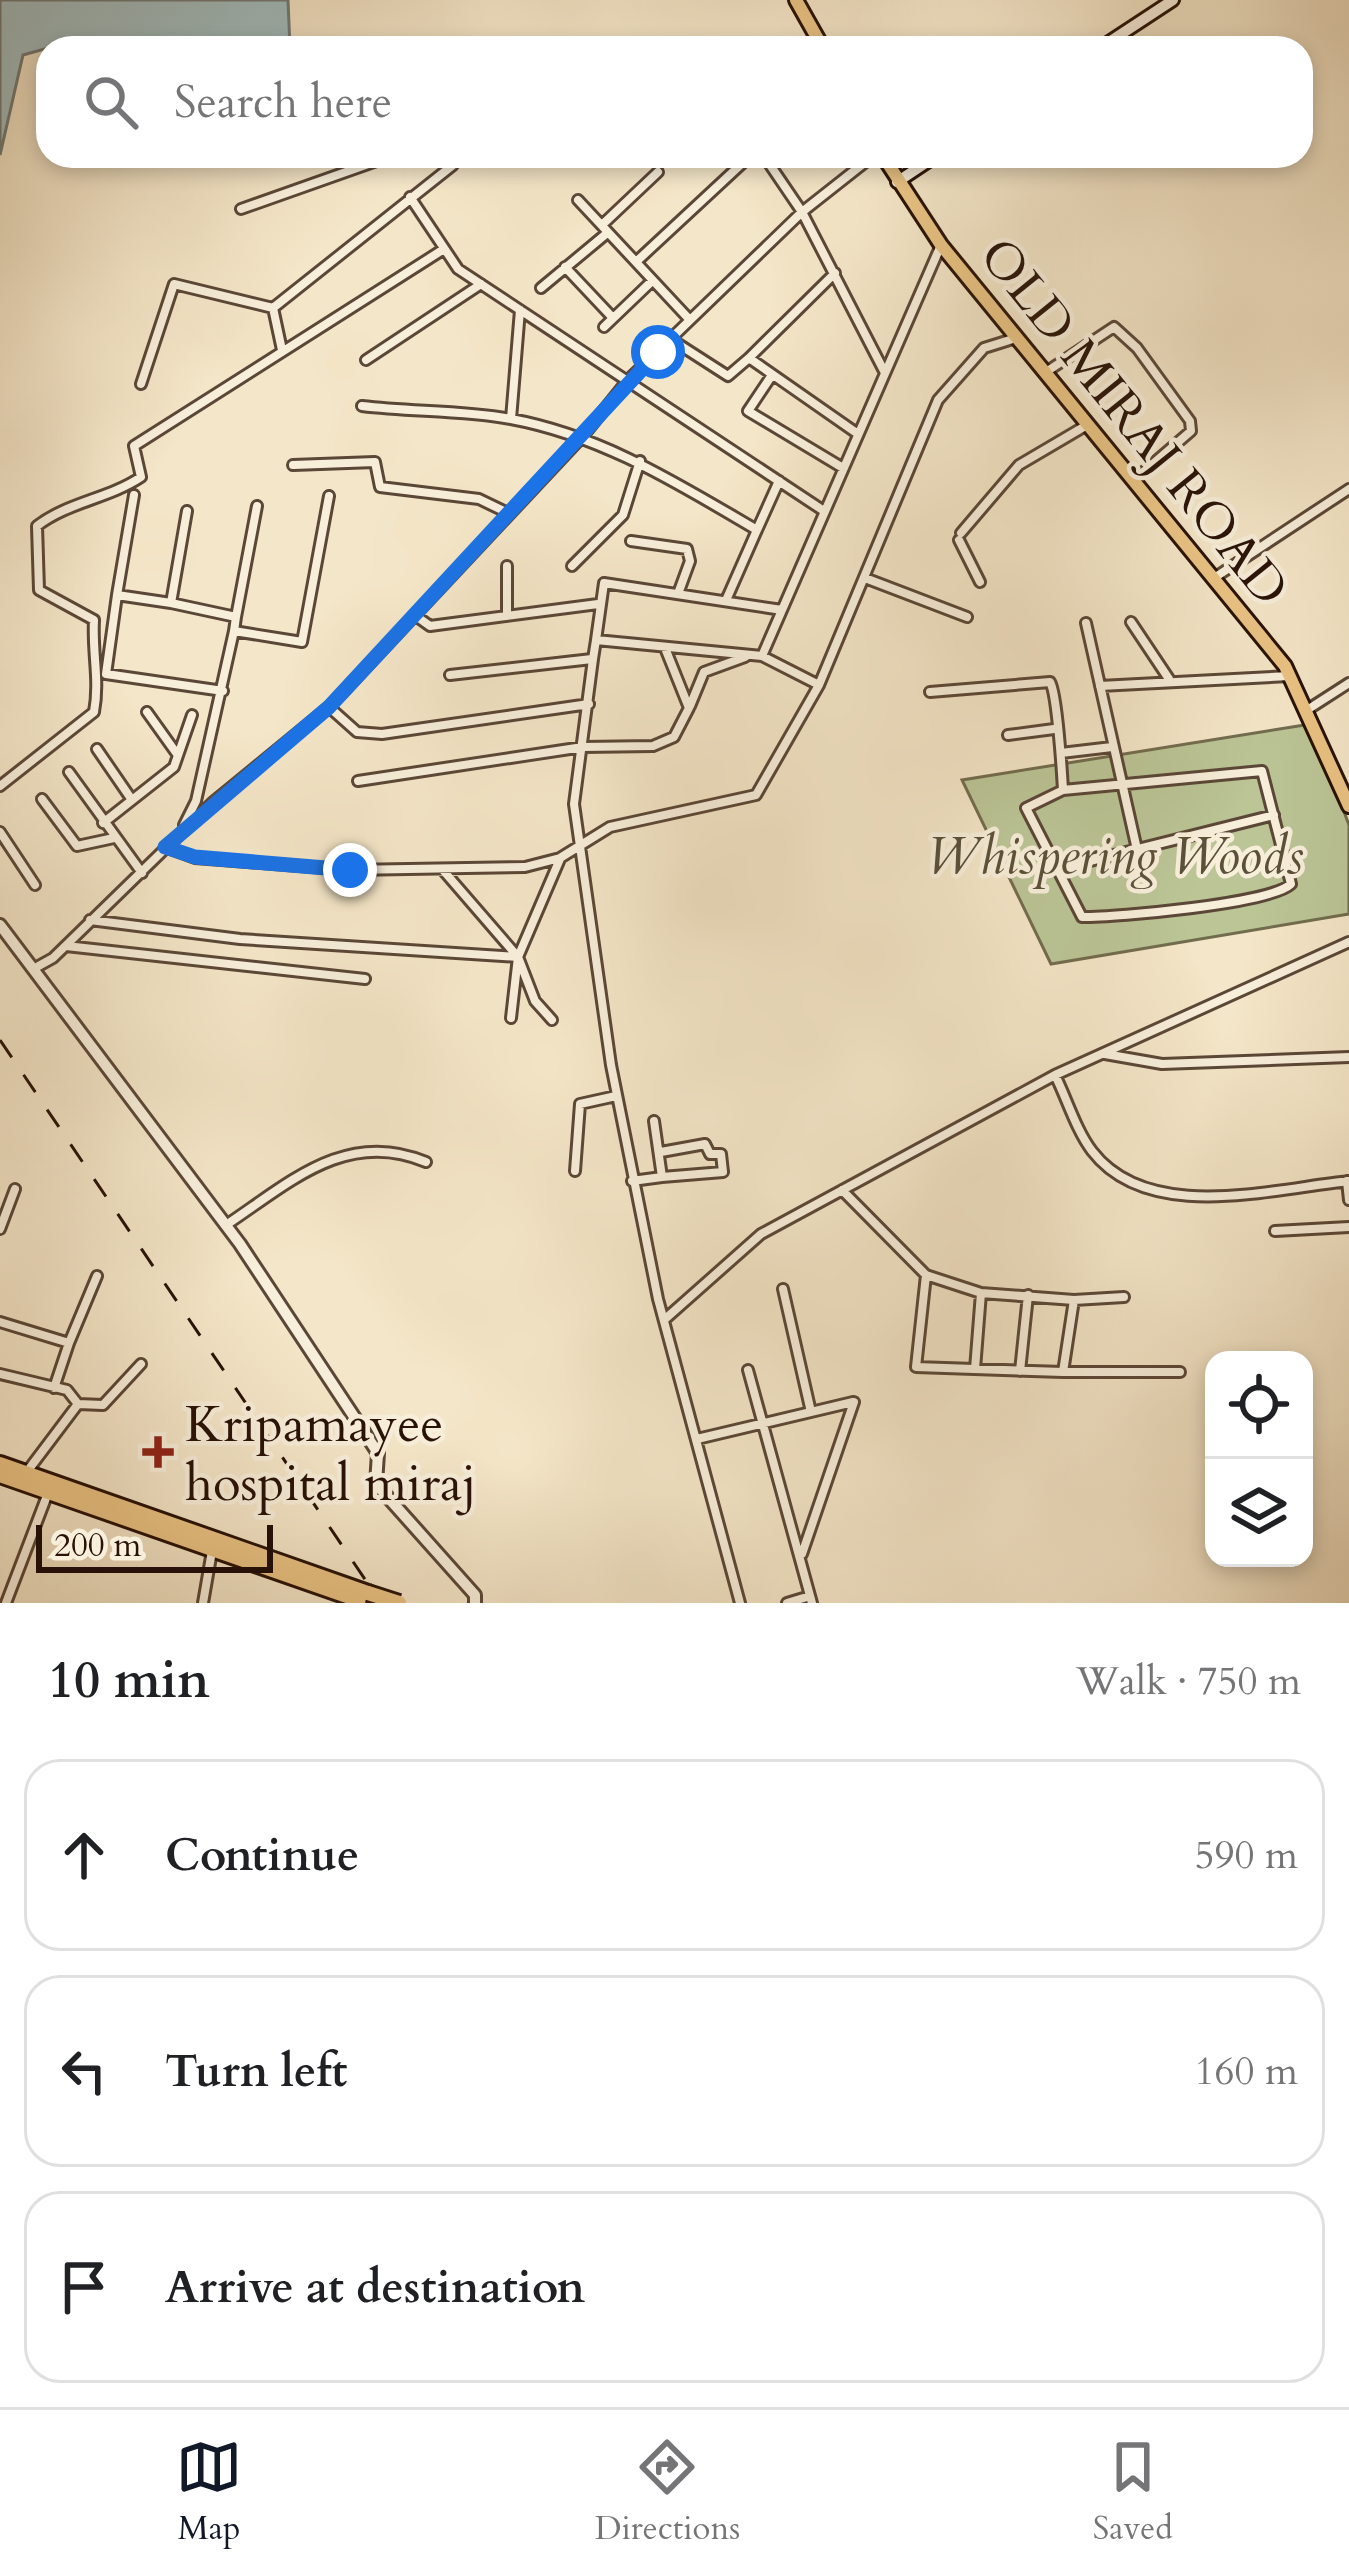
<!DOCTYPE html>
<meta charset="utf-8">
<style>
:root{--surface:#fff;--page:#f6f6f6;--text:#202124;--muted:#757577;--line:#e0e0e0;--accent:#111827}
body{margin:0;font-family:Cardo,serif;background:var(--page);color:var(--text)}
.controls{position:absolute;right:36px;bottom:36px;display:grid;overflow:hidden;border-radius:24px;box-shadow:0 6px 18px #0003}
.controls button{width:108px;height:108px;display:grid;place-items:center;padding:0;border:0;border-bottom:3px solid var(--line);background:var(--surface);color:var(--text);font:60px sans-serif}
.scale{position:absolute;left:36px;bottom:30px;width:237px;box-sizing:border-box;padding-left:12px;border:6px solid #281207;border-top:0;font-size:33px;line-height:42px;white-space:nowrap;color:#281207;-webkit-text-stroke:9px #f8efdb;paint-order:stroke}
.stop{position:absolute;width:36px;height:36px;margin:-27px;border:9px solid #1a73e8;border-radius:50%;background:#fff}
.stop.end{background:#1a73e8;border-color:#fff;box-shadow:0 3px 12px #0008}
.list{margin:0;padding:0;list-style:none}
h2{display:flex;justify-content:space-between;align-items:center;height:156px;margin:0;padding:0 48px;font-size:51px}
h2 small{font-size:39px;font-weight:400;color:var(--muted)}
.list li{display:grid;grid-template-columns:78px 1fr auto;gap:36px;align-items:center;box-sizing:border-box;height:192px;margin:0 24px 24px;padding:0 24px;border:3px solid var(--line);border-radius:36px}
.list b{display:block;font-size:45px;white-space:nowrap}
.list em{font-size:39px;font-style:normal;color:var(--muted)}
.icon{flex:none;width:66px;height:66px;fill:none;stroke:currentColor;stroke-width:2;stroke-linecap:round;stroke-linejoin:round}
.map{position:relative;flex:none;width:1349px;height:1603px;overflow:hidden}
.search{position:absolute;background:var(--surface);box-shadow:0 6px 18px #0003;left:36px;right:36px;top:36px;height:132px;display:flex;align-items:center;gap:30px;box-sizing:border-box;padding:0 42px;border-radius:36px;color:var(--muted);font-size:45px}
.sheet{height:804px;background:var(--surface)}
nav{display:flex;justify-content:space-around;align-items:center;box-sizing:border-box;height:168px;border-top:3px solid var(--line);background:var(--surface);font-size:33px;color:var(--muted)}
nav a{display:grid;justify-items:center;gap:6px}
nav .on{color:var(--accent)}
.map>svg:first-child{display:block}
</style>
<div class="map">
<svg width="1349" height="1603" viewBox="0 0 1349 1603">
<rect width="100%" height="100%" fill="#f4e6c8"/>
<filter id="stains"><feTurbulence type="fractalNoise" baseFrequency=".00167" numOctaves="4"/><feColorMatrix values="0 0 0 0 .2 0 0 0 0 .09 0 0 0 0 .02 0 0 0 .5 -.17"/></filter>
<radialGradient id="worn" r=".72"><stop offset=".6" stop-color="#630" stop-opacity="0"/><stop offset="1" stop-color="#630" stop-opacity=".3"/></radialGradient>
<path fill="#bbc596" stroke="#726c4e" stroke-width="3" d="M1311,724l38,101v89l-298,50 -89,-184z"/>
<path fill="#a1bdc0" stroke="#717976" stroke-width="3" d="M0,0h288l2,48h-242l-25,7 -23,100z"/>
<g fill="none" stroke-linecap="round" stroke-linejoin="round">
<defs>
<path id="minor" d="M800,48l18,-8
M764,156l38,56 82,159
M410,197l48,72 366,242
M578,200l111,119
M241,209l150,-53
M603,224l55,-52
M637,261l113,-105
M565,267l48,51
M541,288l65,-54
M273,308l180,-143v-9
M604,327l48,-46
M672,340l56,36 21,-18 109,76
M749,358l86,-85
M366,360l115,-76
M1046,372l68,-45 23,21 53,73 1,10 -58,50
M772,375l-24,36 95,57
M141,384l33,-100 99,24 9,42
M362,406c49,6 101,4 149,13 92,17 167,65 246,111l22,-49
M511,419l9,-109
M293,465l82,-3 5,25 99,12 27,13
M134,495l-17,100 54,8
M187,511l-16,92 65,14 -2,14
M961,533l58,-68 68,-40
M959,540l21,42
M631,541l56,8 3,12 -11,30
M572,566l51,-51 17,-54
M865,578l102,39
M1214,578l135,-89
M117,595l-11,79 117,17
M727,598l30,-68
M416,616l14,10 168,-22
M507,616v-50
M236,617l21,-111
M1131,622l38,57
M1086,623l50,222
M596,640l8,-57 178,27
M762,656l57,29
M450,675l142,-16
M1100,686l189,-10
M930,692l120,-10c7,11 12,90 13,108
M690,706l14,-34 41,-15
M329,707l28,25 25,2 207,-30
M1307,710l42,-27
M147,712l30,42
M1008,735l46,-6
M97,749l35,51
M1061,753l51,-6
M1262,771l29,113c-21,20 -173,33 -209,33l-56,-109 37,-18z
M69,772l73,101
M358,781l225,-34 70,-1 21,-9 15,-29 -24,-60
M0,786l94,-74c6,-32 -2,-59 0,-92l-55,-30 -2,-64c31,-24 71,-27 104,-49l-7,-31 310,-197
M42,799l35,47 37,-8
M103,823l71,-56 18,-52
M184,825l12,-24 38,-170 68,11 27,-146
M0,832l35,53
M165,847l30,11 155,12 175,-3 35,-9 50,-31 146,-32 63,-110 119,-285 46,-52 32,-10
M442,869l76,88 -7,61
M1054,870l220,-55
M90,920l150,19 278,18
M66,946l299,33
M35,968l18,-10 159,-155 117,-96 254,-271 45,-56 174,-168 71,-56
M552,1020l-17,-19 -17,-44 42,-98
M1105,1054l57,10 187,-7
M1055,1075c12,24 21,55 37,76 56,73 179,38 257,30
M661,1152l44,-8 5,10h11l2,18 -61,5
M575,1171l5,-67 36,-8
M632,1181l30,-4 -8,-56
M1347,1181l2,19
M842,1190l84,85 55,18 93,7 -11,72 -147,-5 10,-92
M226,1225c62,-41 120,-97 200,-63
M0,1229l15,-40
M1275,1231l74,-4
M783,1289l28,123
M1074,1300l50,-3
M664,1320l97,-86 294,-159 294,-133
M0,1322l69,21 -15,45
M69,1343l28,-67
M975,1369l6,-76
M748,1370l64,233
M1020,1371l8,-76
M1063,1372h117
M0,1374l67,16 11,14 -52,69
M78,1404l25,1 38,-41
M697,1439l156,-37
M802,1554l52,-152
M6,1603l42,-110
M203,1603l9,-52
M740,1603l-82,-304 -47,-234 -37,-261 19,-145 3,-19 166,16 179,-411
M787,1603l23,-7"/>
<path id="tertiary" d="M0,925l240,319 138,209 -2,31 99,111v8"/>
<path id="secondary" d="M1100,48l73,-48
M897,182l39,-26"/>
<path id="primary" d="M796,0l27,48
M883,156l58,89 344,421 64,140"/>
<path id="trunk" d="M0,1464l368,129
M0,1475l367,128"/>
</defs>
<use href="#minor" stroke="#5b4737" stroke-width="14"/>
<use href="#tertiary" stroke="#5b4737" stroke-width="16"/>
<use href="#secondary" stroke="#281207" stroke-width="16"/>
<use href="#primary" stroke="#281207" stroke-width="18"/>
<use href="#trunk" stroke="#281207" stroke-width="20"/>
<use href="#minor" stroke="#f8efdb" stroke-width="8"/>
<use href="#tertiary" stroke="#f8efdb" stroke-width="10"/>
<use href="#secondary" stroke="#f8efdb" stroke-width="10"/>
<use href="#primary" stroke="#eac384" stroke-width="12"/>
<use href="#trunk" stroke="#eac384" stroke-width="14"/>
<path stroke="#281207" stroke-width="3" stroke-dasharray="21 21" stroke-linecap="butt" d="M0,1040l381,563"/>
<defs>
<path id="trunk-bridge" d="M368,1593l31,10"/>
</defs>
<use href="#trunk-bridge" stroke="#281207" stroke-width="20" stroke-linecap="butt"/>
<use href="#trunk-bridge" stroke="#eac384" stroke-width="14"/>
</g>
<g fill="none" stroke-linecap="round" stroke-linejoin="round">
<path stroke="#1a73e8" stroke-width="15" d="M350,870l-155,-13 -30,-10 164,-140 329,-355"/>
</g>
<path fill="#8f2418" stroke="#f8efdb" stroke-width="4.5" d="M152 1434h12v12h12v12h-12v12h-12v-12h-12v-12h12z"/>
<g text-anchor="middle" stroke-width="9" stroke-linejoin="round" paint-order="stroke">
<g font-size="51" fill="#281207" stroke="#f8efdb">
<text transform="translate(1135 421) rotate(51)" y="18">OLD MIRAJ ROAD</text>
</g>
<g font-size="51" font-style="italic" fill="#5b5139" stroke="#f8efdb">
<text x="1115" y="873">Whispering Woods</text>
</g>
<g font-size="51" fill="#281207" stroke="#f8efdb" text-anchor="start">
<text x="185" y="1441">Kripamayee<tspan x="185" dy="59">hospital miraj</tspan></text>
</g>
</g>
<rect width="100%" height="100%" filter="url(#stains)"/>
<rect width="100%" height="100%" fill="url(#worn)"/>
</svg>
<div class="controls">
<button><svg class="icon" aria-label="locate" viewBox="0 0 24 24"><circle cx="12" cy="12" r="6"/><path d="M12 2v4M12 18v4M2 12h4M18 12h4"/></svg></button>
<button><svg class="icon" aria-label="layers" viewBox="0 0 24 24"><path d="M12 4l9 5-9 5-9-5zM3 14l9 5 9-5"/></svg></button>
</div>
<div class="scale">200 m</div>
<div class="stop" style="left:658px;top:352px"></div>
<div class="stop end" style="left:350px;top:870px"></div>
<div class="search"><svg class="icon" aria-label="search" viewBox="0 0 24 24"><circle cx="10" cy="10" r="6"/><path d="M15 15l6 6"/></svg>Search here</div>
</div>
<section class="sheet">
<h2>10 min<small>Walk · 750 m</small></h2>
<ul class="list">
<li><svg class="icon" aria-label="ahead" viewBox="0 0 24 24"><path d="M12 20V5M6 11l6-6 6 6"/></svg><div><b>Continue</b></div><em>590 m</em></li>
<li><svg class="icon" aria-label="left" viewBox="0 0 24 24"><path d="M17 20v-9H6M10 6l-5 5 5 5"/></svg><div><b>Turn left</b></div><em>160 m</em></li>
<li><svg class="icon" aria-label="arrive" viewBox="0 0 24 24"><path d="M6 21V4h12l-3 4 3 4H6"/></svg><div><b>Arrive at destination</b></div></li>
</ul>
</section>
<nav>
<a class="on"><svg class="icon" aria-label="map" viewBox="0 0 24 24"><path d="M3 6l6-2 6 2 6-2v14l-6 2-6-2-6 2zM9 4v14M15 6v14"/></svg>Map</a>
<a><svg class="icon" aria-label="directions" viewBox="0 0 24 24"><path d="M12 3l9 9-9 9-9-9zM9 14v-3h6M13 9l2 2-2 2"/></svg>Directions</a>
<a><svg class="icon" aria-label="saved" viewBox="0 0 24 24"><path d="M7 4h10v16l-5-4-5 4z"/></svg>Saved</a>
</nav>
